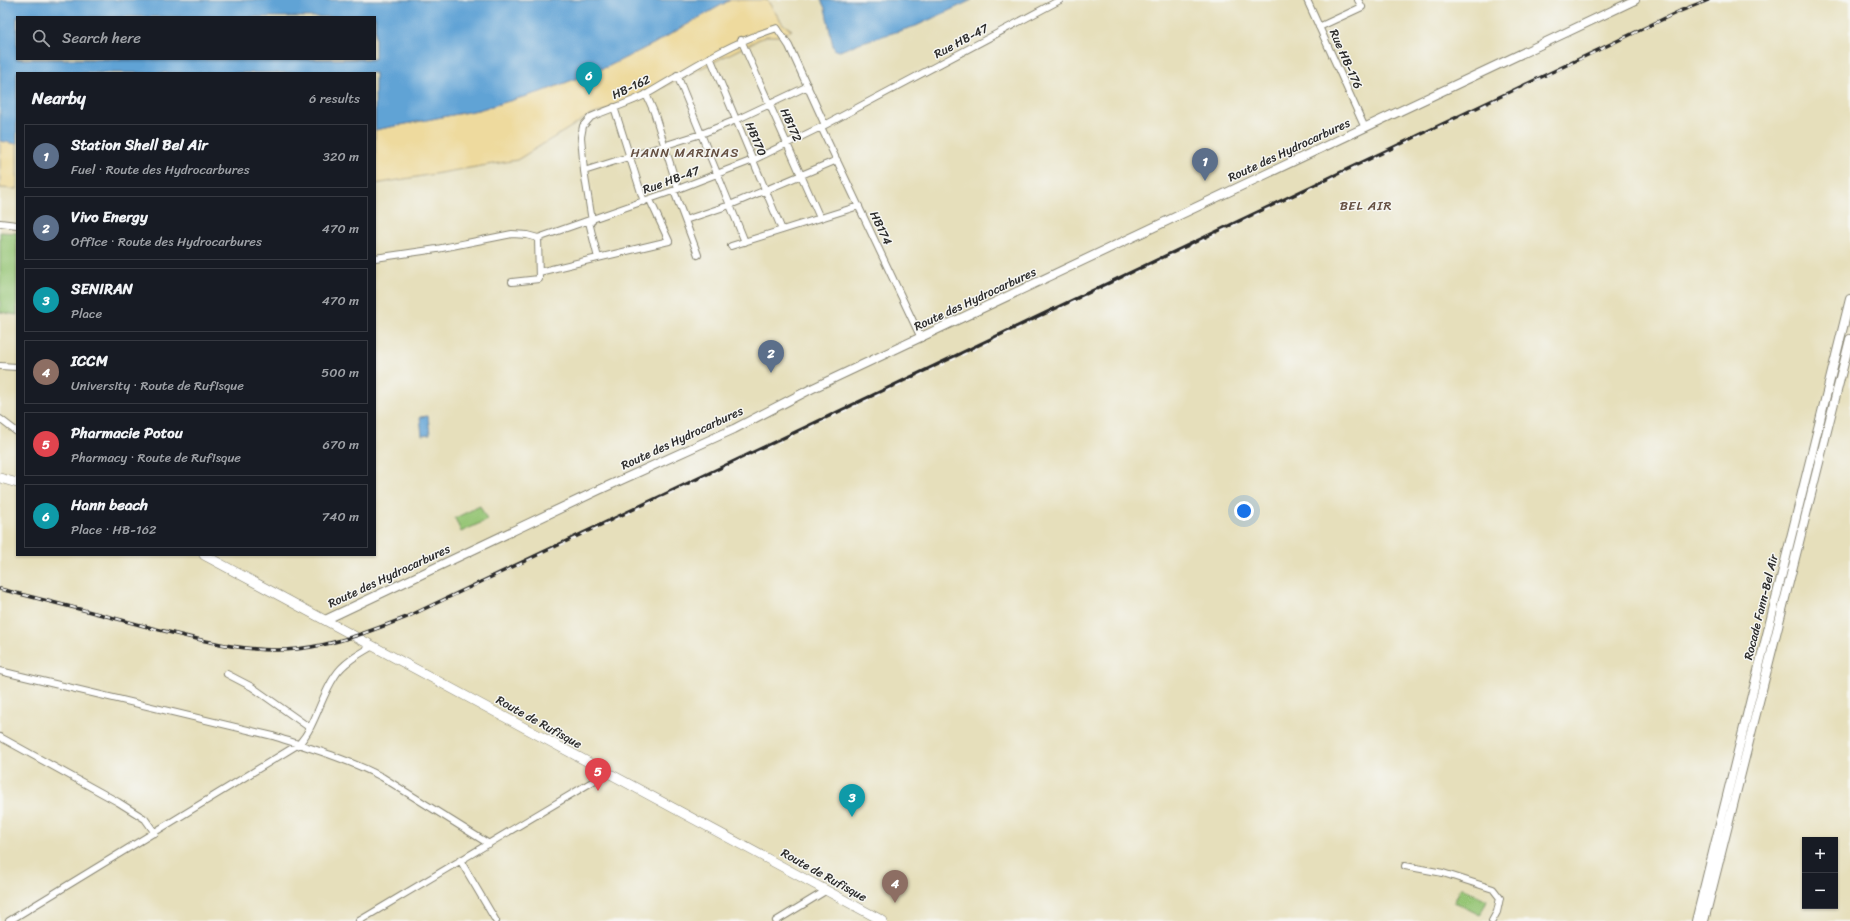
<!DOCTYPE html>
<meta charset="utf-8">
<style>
:root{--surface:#171b24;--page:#20242c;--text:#f1f3f6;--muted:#9ea1a6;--line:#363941;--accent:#2563eb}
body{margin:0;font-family:Sriracha,sans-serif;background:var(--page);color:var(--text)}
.controls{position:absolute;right:12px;bottom:12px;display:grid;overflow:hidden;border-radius:0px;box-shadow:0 1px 3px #0004}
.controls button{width:36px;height:36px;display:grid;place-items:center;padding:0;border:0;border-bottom:1px solid var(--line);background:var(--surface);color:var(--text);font:20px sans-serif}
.you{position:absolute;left:1244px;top:511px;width:14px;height:14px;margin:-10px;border:3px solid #fff;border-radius:50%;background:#1a73e8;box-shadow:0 0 0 6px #1a73e833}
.badge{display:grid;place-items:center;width:26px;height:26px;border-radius:50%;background:var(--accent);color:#fff;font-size:13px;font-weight:700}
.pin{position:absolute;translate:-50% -33px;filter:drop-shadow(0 1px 2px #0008)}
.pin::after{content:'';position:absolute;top:21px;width:14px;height:12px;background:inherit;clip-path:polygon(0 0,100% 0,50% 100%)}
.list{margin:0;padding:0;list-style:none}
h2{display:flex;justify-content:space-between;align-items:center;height:52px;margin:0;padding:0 16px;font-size:17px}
h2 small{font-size:13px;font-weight:400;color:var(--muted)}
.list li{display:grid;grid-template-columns:26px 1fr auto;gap:12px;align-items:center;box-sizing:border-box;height:64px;margin:0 8px 8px;padding:0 8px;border:1px solid var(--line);border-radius:0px}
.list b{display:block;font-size:15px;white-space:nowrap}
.list p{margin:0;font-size:13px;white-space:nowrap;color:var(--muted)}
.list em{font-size:13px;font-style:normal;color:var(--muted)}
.icon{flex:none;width:22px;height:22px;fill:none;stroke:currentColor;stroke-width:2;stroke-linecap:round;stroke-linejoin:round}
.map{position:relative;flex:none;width:1850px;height:921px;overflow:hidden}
.search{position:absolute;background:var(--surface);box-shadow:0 1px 3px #0004;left:16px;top:16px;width:360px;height:44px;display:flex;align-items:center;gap:10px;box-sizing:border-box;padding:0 14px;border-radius:0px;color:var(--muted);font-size:15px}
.panel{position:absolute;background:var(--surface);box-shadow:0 1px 3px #0004;left:16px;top:72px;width:360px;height:484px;border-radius:0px}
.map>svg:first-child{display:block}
</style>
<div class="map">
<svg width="1850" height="921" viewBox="0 0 1850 921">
<rect width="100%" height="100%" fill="#f6f6f2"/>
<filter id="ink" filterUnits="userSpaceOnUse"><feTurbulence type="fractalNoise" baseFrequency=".025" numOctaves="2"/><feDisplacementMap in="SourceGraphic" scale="8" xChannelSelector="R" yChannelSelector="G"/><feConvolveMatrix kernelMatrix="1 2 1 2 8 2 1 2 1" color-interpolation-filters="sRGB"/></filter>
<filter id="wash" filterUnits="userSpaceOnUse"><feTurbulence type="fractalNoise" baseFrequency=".012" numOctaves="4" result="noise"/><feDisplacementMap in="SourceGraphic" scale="16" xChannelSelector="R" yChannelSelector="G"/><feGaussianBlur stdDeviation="0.9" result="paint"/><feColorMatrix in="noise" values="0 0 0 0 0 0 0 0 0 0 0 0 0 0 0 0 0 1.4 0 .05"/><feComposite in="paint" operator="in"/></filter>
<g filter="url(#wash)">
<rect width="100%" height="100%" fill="#e6dfbb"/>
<path fill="#95c574" stroke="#607850" d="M0,232l17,1v82l-17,-3z
M480,506l7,14 -26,12 -6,-14z
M1461,887l26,13 -7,15 -26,-13z"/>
<path fill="#eeda9e" stroke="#8c8264" d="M730,0h37l16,24 9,6 -12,6h-14l-127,63 -50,17 -72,44 -142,24v-54l103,-20 66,-19 65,-25 46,-23z
M0,141l17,3v45l-17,-1z"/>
<path fill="#61a3d5" stroke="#466780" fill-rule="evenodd" d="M0,0h730l-75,43 -46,23 -65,25 -66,19 -103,20v-57h-358v71l-17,-3zM17,17h358v42h-358z
M821,0h151l-56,26 -57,17 -19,8 -5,-1 -2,-4 -8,-38z
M428,416l2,18 -8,1 -2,-18z"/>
</g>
<g filter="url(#ink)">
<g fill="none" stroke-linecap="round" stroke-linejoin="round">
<defs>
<path id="minor" d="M1307,0l58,128
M1319,27l43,-20 -4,-7
M741,40l79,178
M710,57l72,173
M677,75l68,167
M646,94l8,18 24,77
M614,107l30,95
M821,127l100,211
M584,171l117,-37 35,-14 72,-34
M674,191l24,64
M685,220l45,-15 107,-45
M592,221l-8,-50 -3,-34 2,-11 8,-9c18,-8 39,-14 56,-23 43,-25 82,-51 130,-66l12,18 36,79
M589,222l9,36
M0,223l17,2
M731,246l128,-40
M375,258l62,-9 75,-15 15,1 11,3 140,-49 75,-29 72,-35 235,-125
M539,272l130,-31 -19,-41
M512,282l27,-3 -1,-41
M0,366l17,1
M0,419l17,13
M0,671l273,65c37,12 75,23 109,41l107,67
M227,674l25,13 58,41
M0,737l118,65 27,17 10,14
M460,860l36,61
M1405,866l38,7 50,16 7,9 -3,14 -5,9
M9,921l290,-177c17,-19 21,-46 36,-68 8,-13 24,-22 38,-30
M359,921l248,-148
M776,921l51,-31"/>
<path id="tertiary" d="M325,620l274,-130 135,-61 77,-40 824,-389
M1696,921l154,-622
M1704,921l146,-582"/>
<path id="secondary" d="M0,478l17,5
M204,555l679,366"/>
</defs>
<use href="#minor" stroke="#888573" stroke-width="8"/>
<use href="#tertiary" stroke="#888573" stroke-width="10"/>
<use href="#secondary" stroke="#888573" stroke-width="10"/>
<use href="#minor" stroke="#fff" stroke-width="6"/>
<use href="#tertiary" stroke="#fff" stroke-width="8"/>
<use href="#secondary" stroke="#fff" stroke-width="9"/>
<defs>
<path id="rail" d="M0,589c48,12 96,24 144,37 50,12 100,28 153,23 38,-4 74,-18 110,-32 426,-199 850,-402 1273,-606l28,-11"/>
</defs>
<use href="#rail" stroke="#2b2b2b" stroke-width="3.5"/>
<use href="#rail" stroke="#f6f6f2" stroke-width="2" stroke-dasharray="6" stroke-linecap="butt"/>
</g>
</g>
<g text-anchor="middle" stroke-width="3" stroke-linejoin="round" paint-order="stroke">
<g font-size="12" fill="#2b2b2b" stroke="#f6f6f2">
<text transform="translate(961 41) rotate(-28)" y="4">Rue HB-47</text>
<text transform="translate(1346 59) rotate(66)" y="4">Rue HB-176</text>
<text transform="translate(631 87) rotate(-25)" y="4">HB-162</text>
<text transform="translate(791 125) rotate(66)" y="4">HB172</text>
<text transform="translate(756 139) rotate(67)" y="4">HB170</text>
<text transform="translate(1289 150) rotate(-25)" y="4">Route des Hydrocarbures</text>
<text transform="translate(671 180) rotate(-20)" y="4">Rue HB-47</text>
<text transform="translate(881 228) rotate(65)" y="4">HB174</text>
<text transform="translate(975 299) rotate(-25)" y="4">Route des Hydrocarbures</text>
<text transform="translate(682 438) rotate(-25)" y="4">Route des Hydrocarbures</text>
<text transform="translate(389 576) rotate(-25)" y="4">Route des Hydrocarbures</text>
<text transform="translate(1761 607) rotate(-76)" y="4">Rocade Fann-Bel Air</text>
<text transform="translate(539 722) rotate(29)" y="4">Route de Rufisque</text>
<text transform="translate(824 875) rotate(29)" y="4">Route de Rufisque</text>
</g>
<g font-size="13" letter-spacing="1" fill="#655042" stroke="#f6f6f2">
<text x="685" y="157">HANN MARINAS</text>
<text x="1366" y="210">BEL AIR</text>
</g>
</g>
</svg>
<div class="controls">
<button>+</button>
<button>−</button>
</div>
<div class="you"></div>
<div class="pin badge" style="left:1205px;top:181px;background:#5c6f8a">1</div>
<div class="pin badge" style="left:771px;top:373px;background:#5c6f8a">2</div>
<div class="pin badge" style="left:852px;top:817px;background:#0f9aa8">3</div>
<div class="pin badge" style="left:895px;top:903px;background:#8d6e63">4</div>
<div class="pin badge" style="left:598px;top:791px;background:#e0444e">5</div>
<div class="pin badge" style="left:589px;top:95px;background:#0f9aa8">6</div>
<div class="search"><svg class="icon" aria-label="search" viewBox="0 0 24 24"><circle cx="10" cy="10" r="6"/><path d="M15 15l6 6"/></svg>Search here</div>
<section class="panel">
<h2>Nearby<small>6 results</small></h2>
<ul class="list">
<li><span class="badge" style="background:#5c6f8a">1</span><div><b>Station Shell Bel Air</b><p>Fuel · Route des Hydrocarbures</p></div><em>320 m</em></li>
<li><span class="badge" style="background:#5c6f8a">2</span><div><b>Vivo Energy</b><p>Office · Route des Hydrocarbures</p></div><em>470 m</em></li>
<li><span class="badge" style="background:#0f9aa8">3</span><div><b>SENIRAN</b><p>Place</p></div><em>470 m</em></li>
<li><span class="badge" style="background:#8d6e63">4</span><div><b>ICCM</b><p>University · Route de Rufisque</p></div><em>500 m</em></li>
<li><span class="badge" style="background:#e0444e">5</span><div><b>Pharmacie Potou</b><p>Pharmacy · Route de Rufisque</p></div><em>670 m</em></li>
<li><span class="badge" style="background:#0f9aa8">6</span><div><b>Hann beach</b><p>Place · HB-162</p></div><em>740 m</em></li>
</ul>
</section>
</div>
